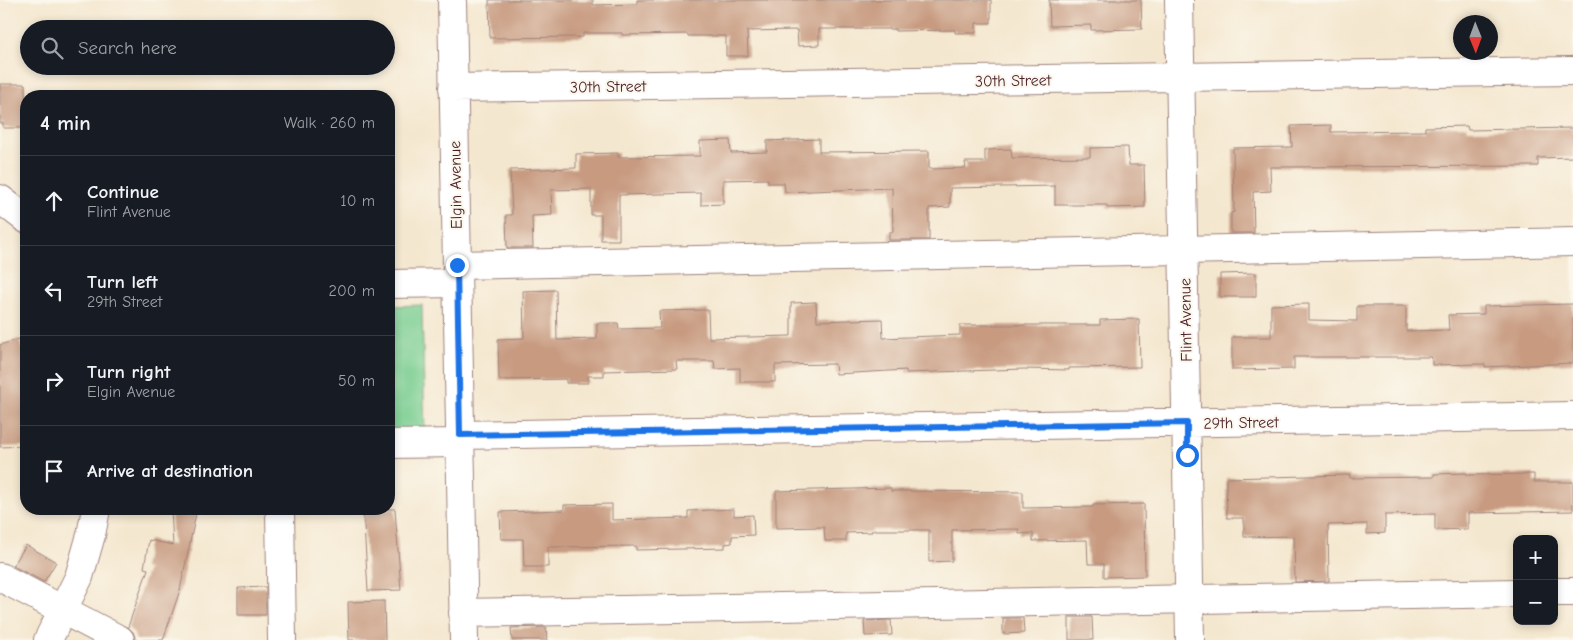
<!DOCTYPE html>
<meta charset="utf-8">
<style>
:root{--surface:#171b24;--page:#20242c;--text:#f1f3f6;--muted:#9ea1a6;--line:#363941}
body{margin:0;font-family:"Comic Neue",sans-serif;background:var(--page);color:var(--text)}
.controls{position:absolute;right:15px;bottom:15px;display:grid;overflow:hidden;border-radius:10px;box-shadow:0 2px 8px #0003}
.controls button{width:45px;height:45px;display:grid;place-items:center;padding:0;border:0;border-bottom:1px solid var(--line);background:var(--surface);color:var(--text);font:25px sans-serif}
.compass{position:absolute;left:1453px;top:15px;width:45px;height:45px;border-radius:50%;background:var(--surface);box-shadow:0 2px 8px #0003;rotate:179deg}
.stop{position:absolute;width:15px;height:15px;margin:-11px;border:4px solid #1a73e8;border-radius:50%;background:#fff}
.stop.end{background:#1a73e8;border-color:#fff;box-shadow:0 1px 5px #0008}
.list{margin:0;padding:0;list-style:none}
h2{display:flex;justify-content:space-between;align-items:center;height:65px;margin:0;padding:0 20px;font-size:21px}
h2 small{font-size:16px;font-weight:400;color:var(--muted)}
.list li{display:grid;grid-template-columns:32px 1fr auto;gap:15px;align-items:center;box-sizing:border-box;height:90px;padding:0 20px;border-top:1px solid var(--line)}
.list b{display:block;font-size:19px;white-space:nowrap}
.list p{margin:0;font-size:16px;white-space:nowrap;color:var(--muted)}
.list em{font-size:16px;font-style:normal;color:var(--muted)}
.icon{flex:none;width:28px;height:28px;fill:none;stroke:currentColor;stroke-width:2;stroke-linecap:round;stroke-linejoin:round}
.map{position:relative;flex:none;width:1573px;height:640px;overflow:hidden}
.search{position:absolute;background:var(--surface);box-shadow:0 2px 8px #0003;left:20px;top:20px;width:375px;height:55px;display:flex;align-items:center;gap:12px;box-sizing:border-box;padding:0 18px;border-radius:28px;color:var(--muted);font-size:19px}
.panel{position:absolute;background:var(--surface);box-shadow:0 2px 8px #0003;left:20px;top:90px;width:375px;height:425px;border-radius:20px}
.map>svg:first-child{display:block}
</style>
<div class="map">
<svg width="1573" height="640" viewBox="0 0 1573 640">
<rect width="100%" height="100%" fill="#fbf7ec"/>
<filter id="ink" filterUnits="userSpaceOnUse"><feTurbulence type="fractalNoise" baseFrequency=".02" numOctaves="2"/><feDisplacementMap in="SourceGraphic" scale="10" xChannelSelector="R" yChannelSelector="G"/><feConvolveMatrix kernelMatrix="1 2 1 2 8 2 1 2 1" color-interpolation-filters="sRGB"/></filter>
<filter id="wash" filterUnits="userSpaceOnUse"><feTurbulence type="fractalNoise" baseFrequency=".0096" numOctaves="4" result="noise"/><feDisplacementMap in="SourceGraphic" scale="20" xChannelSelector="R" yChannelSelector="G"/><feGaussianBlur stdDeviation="1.12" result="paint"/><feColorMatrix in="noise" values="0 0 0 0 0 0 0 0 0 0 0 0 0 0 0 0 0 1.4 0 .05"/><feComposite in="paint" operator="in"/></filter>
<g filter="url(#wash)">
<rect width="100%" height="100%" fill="#f4e7cf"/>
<path fill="#79cd91" stroke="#62765e" d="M422,305l3,131 -36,1v-131z"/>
<g id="blocks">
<path fill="#c89b81" d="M489,0h104v5l44,-1v-4h354v23h-15v10h-21v-3l-60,1v-2h-76v16l-21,1 -1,-16 -50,1 1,25h-22v-20h-38v-2l-66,1v-2h-39v4l-93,1z
M1049,0h92l1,29 -51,1v-5l-41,1z
M0,84h25l1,44h-23v-5h-3z
M1331,125v7l94,-1v-4l42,-1 1,4 105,-2v29l-35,1v8l-268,1 1,24 -18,1 1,41h-23v-20l3,-1 -1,-64 59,-1 -1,-21z
M819,139v13l110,-1v18l37,-1 -1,-6h20v-12l26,-1 1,9 78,-1v-9l38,-1 1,18h15l1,42 -38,1v-3h-52v-19l-105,2v19l-21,1v32h-40v-8h4l-1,-44 -107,4 -1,-9h-16v-4l-45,1v24l-22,1v-12l-82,2v45h-18v-25h-10v-26l-40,1 1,25 -20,1 1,32h-26l-1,-33h6l-2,-45 66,-2v-14l42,-1v4l82,-1v-15l30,-1 1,13 36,-1v-11z
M1256,273v24h-36v-23z
M556,290l1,50 40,-1v-16h21l1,6 41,-1 -1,-17 49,-1 1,28 82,-2v-33l25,-1 1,19 65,-2 1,19 77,-3v-10h140v-5l39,-1 1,48 -71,1v2l-45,-1 -118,4v-3l-70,4 -1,-10 -60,1v17h-35v-14l-25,1 -1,-8h-38l1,8 -73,2v5h-16v7h-22v-4l-67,1 -1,-41 26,-1 -1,-47z
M1309,304v16l48,1v-15h49v25l43,-1 -1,-15 36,-1v-8l89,-2v59l-88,4v-3l-53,1v-8h-138v12l-62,1v-33h39v-32z
M19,339l7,24v83l-26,1v-102z
M1467,473v2l67,-1v8h39v29l-105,2v16l-33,1v-16l-50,1v18l-18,1v-10l-39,1 1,56 -34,1 -1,-46 -50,1v-19h-17l-1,-40 124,-3v3l84,-1v-3z
M891,488v3l132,1v16l70,-1v-2l51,-1 1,72 -41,1v-13h-16l-1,-24 -54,1v-8l-14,1v-5l-67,1v31l-23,1v-32h-57v2l-26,1v8h-21l-1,-14 -48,1v-37z
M612,504v16l76,-2v-7l46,-2v7l19,-1 1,20 -22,1v7l-7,1v4l-89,2v-4l-88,1v20h-24l-1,-28h-22l-1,-27 64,-2v-5z
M171,509h26l-17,81 -17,50h-27l-3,-8 -5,-5 20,-58 -4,-1 5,-28 24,5z
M363,509h32l6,81 -33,1z
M26,545l30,17 -12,20 -31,-16z
M266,587v28h-28v-27z
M384,601l1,39h-36l-1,-38z
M1069,617h23l1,23h-24z
M1003,618h20l1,15 -21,1z
M891,620l1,15 -27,1 -1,-15z
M546,627l1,13h-35l-1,-12z"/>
</g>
</g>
<g filter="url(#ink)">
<use href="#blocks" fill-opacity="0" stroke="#9f837d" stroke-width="1"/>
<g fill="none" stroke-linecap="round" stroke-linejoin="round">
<defs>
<path id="minor" d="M452,0l12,640
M1179,0l11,640
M453,88l1120,-17
M0,199l26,20
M457,265l1116,-23
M389,284l68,-1
M460,435l1113,-19
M389,444l71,-1
M280,509l2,131
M0,577l120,63
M1554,592h19
M463,613l1054,-20
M48,640l31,-63 12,-42 5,-26"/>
</defs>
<use href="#minor" stroke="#9f837d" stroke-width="30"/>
<use href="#minor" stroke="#fff" stroke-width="28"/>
</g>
</g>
<g fill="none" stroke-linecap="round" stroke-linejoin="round" filter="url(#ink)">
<path stroke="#1a73e8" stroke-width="6" d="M457,265l3,170 727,-12v32"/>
</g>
<g text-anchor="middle" stroke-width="4" stroke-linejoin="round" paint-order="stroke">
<g font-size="16" fill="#4a1f2b" stroke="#fbf7ec">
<text transform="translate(1013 80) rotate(-1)" y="6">30th Street</text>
<text transform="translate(608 86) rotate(-1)" y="6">30th Street</text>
<text transform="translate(455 185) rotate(-91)" y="6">Elgin Avenue</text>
<text transform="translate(1185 320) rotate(-91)" y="6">Flint Avenue</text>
<text transform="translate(1241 422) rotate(-1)" y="6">29th Street</text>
</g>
</g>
</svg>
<div class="controls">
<button>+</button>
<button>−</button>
</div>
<svg class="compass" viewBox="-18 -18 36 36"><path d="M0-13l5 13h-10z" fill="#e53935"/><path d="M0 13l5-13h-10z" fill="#9ea1a6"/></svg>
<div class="stop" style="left:1187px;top:455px"></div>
<div class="stop end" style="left:457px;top:265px"></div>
<div class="search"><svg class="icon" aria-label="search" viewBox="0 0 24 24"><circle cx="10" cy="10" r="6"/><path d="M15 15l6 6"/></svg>Search here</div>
<section class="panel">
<h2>4 min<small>Walk · 260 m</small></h2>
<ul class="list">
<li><svg class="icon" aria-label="ahead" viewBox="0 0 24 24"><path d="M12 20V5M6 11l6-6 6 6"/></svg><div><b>Continue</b><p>Flint Avenue</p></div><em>10 m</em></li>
<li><svg class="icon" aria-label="left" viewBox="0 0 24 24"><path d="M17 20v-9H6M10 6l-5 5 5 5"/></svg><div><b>Turn left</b><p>29th Street</p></div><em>200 m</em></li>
<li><svg class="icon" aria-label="right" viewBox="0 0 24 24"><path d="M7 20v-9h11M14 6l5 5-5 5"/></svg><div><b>Turn right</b><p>Elgin Avenue</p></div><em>50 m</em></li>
<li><svg class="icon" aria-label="arrive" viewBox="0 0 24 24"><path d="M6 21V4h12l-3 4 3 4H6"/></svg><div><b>Arrive at destination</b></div></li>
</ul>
</section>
</div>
